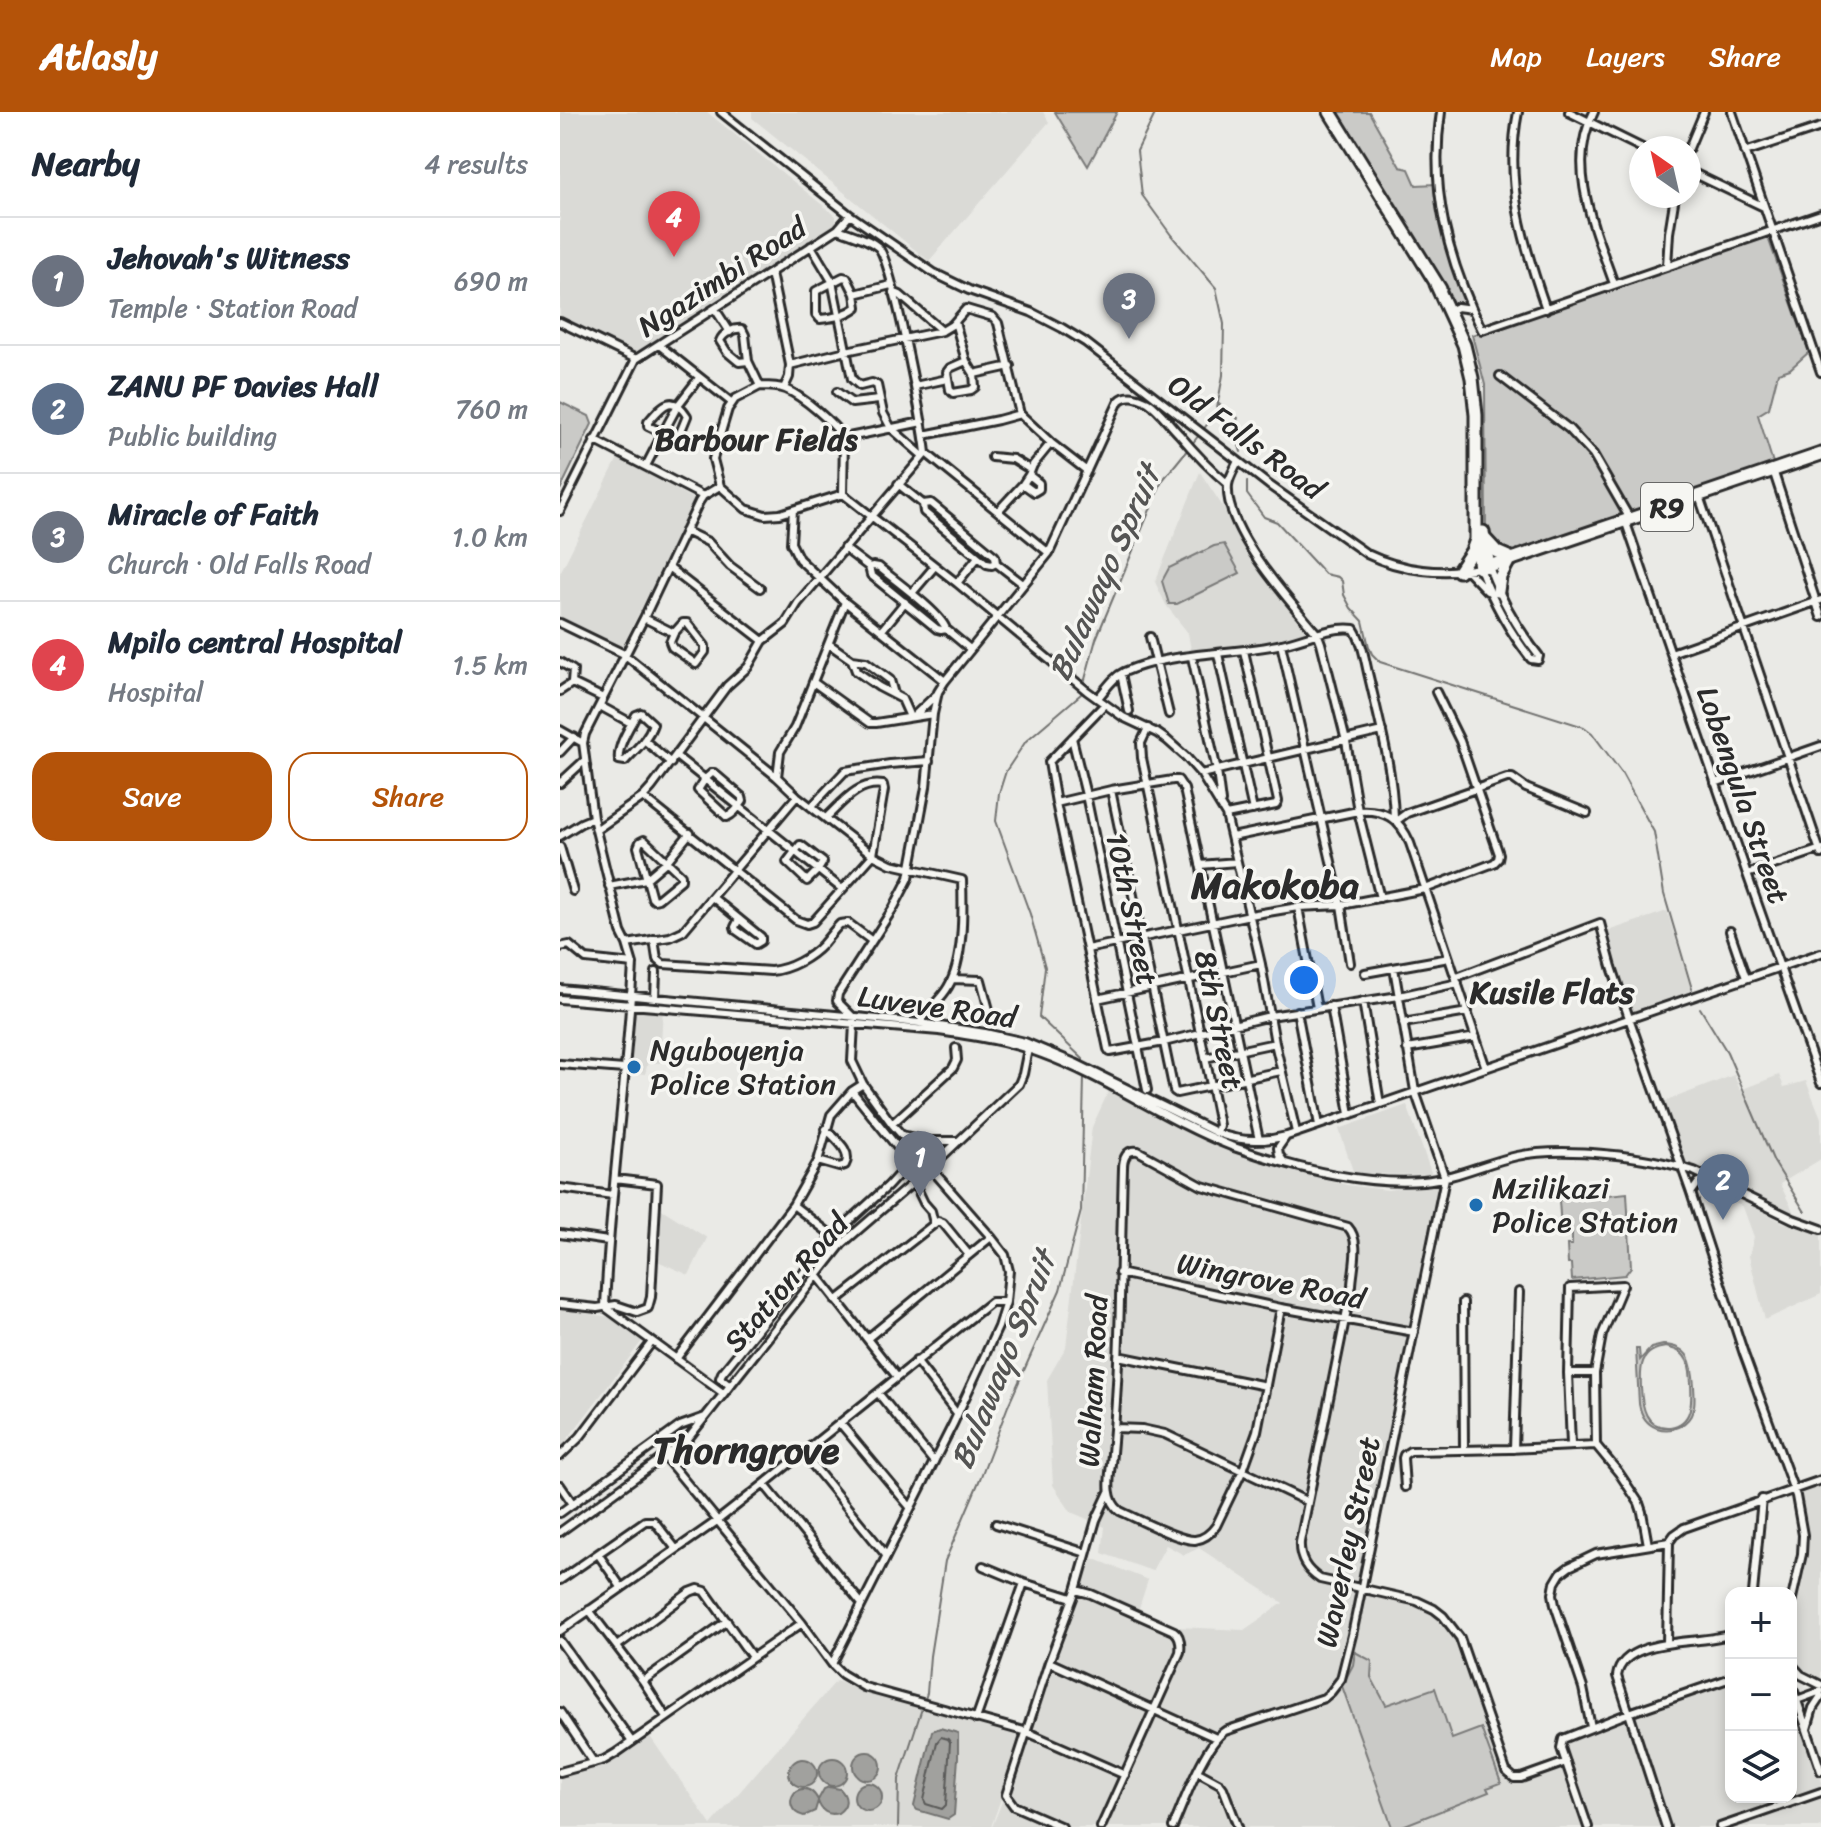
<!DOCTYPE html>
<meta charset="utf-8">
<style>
:root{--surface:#fff;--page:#f2f2f3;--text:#1f2937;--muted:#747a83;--line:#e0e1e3;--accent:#b45309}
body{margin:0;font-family:Sriracha,sans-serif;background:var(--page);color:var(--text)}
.controls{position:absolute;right:24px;bottom:24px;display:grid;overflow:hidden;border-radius:16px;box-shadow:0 4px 12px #0003}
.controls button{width:72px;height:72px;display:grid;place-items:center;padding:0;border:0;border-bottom:2px solid var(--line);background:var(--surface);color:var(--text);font:40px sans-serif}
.compass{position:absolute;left:1069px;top:24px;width:72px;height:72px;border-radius:50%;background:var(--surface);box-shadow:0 4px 12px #0003;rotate:326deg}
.you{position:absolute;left:744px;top:868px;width:28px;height:28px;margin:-20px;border:6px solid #fff;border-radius:50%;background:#1a73e8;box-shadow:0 0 0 12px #1a73e833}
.badge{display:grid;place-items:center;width:52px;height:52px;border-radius:50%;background:var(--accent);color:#fff;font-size:26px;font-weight:700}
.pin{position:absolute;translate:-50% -66px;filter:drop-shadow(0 2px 4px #0008)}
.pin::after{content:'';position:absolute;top:42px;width:28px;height:24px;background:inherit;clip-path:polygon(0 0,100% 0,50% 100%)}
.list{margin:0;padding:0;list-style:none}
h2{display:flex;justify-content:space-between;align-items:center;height:104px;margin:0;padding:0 32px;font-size:34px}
h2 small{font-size:26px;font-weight:400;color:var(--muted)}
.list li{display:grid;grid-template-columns:52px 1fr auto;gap:24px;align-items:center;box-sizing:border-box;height:128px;padding:0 32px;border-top:2px solid var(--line)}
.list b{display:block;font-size:30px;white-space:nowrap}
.list p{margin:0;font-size:26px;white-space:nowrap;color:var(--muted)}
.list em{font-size:26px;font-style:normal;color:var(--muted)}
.actions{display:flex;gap:16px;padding:24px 32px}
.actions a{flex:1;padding:18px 0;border:2px solid var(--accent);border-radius:24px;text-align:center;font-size:28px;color:var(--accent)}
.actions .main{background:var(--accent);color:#fff}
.icon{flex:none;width:44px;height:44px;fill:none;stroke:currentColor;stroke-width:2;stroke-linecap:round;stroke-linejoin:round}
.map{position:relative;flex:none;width:1261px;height:1715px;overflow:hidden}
header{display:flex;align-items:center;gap:48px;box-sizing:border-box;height:112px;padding:0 40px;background:var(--accent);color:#fff}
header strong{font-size:38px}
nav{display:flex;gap:44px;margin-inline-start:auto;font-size:28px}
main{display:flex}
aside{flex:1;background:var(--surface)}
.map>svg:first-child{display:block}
</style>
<header>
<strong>Atlasly</strong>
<nav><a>Map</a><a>Layers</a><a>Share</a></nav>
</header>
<main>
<aside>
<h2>Nearby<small>4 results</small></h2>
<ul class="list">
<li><span class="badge" style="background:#6b7280">1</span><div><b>Jehovah's Witness</b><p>Temple · Station Road</p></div><em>690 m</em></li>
<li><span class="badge" style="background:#5c6f8a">2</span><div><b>ZANU PF Davies Hall</b><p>Public building</p></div><em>760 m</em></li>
<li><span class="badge" style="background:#6b7280">3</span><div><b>Miracle of Faith</b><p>Church · Old Falls Road</p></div><em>1.0 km</em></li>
<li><span class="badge" style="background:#e0444e">4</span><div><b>Mpilo central Hospital</b><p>Hospital</p></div><em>1.5 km</em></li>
</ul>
<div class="actions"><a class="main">Save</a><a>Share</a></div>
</aside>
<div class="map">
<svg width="1261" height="1715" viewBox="0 0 1261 1715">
<rect width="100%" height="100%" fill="#eaeae6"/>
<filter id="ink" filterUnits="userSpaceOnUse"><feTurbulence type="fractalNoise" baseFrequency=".0125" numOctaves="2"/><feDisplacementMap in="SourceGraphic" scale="16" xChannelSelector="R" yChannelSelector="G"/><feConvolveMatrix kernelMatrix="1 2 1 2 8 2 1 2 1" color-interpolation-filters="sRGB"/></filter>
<g filter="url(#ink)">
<path fill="#dadad6" d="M0,0h147l129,104v9l-198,129 -78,-38z
M192,0h291l6,10 -120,139 -177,-143z
M58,346l77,42 -73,147 -62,-30v-44z
M640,360l50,76 66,86 -35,10 -89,12 -4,-23 -22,-28 -11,-23z
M1107,799l26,84 -61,20 -27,-83z
M71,893l32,3 -3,55 -12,-1 -3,12 -20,-2z
M1174,963l6,15 39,-15 5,12 22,-6 15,37v41l-41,25 15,31 -114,-53 -20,-59z
M550,976l111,58 42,16 84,23 41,5 53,-9 -80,409 57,12 22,13 14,16 51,140 10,9 52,-18 -6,-17 5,-8 165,-56v116h60v-107l30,85v16l-107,36h-650l-21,-8 -4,8h-47l15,-38 80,-233 61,24 -9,28 38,19 67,3 39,-27 -84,-55 -15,7 -18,-10 -14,26 -50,-18 3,-26 -34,-15 -18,-27 -6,-105 19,-33 26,-220z
M847,993l25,70 -78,-1 -15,-45z
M1159,1075l63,35 39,13v59l-56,26 -16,-64 5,-19 -11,-30 -27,-14z
M100,1096l47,30 -18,37 -34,-15z
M0,1197l50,8 32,24 -82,108z
M1261,1369v203l-6,-2 -24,-19v-55l11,-54 -7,-64z
M276,1569l88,29 100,23 -33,94h-431v-49l47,-15 42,-28 62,90z
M1261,1681v34h-95z"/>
<path fill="#cacac7" stroke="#7a7a79" stroke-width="2" fill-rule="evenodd" d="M495,0h62l-29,54z
M774,0h35l31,55 9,2 7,16 20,-1c4,43 15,84 33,123l-15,-3 -17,-23z
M1207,123l42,117 -19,17 -12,4 -9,35 -11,7 16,51 -261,88 -10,-1 -17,-17 -1,-151 -13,-50z
M0,290l29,14 3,8 -32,66z
M664,432l16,29 -63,31h-8l-7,-23 7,-13 45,-22z
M1067,1081l4,74 -6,8 -53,5 -1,-16h-3l-1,-19h5v-14h-8v-2h-3l-2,-29z
M1103,1233c27,1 29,17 31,40 0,8 2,17 -1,25 -4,15 -21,23 -36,18 -11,-4 -16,-13 -18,-24l-3,-55h3l1,11 11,-12zM1106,1235c8,2 16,4 20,12 5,7 4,16 5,24 1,18 2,41 -21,44 -25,2 -28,-21 -29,-39 -1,-21 -1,-38 25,-41z
M795,1540l17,9 -1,16 15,28 49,-17 17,51 29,-11 20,55 -14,5 2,4 -89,35h-8l-50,-141 11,-21z"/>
<path fill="#a1a19e" stroke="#727270" stroke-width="2" d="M380,1616l18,5v24l-4,58 -6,4 -31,-9 -3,-4 18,-75z
M293 1654a14 14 0 1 1 28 0a14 14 0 1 1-28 0Z
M259 1660a14 14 0 1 1 28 0a14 14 0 1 1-28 0Z
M229 1661a14 14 0 1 1 28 0a14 14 0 1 1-28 0Z
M294 1685a14 14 0 1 1 28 0a14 14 0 1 1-28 0Z
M269,1675l11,2c8,8 8,17 -2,24 -10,3 -17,-2 -20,-12l-3,10 -11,5c-13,-3 -17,-15 -8,-25 10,-5 17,-1 22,9l6,-11z"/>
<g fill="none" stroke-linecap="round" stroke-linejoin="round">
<path stroke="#5a5a59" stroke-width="2" d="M381,1625l7,2 2,3 -4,63 -4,4 -16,-5 -2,-4 13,-58z"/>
<path stroke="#727270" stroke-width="2" d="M596,0l-19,39 5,44 29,40 45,53 8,36 -1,51 -7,38 -24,31
M659,292l9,9 10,5 -4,10 7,24
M687,369v13l17,23 13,5 48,52 13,3 4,4 2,14 7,13 12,13 6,26 3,7 8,8 204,65 8,6 29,39 33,60 10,62 28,95
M1140,896l27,44 47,110 31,50
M523,954v-7l-44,-42 6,-50 -15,-53 -34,-93 3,-28 7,-22 20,-30 55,-47 15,-55 66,-158 26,-32
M338,1715l1,-48 28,-86 3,-37 15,-95 35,-82 28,-73 52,-116 21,-79 3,-135"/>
<defs>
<path id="minor" d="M161,0l129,103 84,58 35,17 62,22 31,16 23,14 184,143 98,69c35,17 75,21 113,14 13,34 29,63 51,91l7,1 1,-4c-22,-28 -38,-56 -50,-89
M881,0c-12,78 7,148 41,218l339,-116
M958,0c-14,70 5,131 28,197
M1009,0l73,36
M1034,0c-29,54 2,120 20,172
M1172,0l89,260
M1129,36l15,-36
M1185,40l76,-25
M1129,59l75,36
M251,134l21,35 20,98 8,7 12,-3 5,2 6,28 8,15 32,28
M1107,154l2,-33 6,-37
M211,161l19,92 -1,12 -5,11
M283,165l4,1 8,16 2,13c-10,8 -25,11 -37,12l-4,-5v-23z
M333,180l7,3 42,36
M295,182l36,-9
M155,197l15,23
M888,199l9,-4 15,2
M0,210l76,37
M395,210l11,39
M99,233l72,57
M188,249l-3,-26 -3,-6c-8,-1 -19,4 -22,12l7,11 12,10 9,-1 12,25
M406,249l8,13 1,13 -4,3 -18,3 -3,-3 -3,-18 3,-4z
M230,253l56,-14 96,-20 10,-6 14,-16 27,8 5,6 22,91 31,29 36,28
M414,262l36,-8
M940,264l69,53 24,26 37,64
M200,274c8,0 18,0 25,3 18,7 48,34 59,49l-1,56 -63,20 -15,1 -19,-6 -26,-23 -7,-27 15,-50 7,-10z
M355,274l32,-7
M277,280l15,11 27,-3
M364,323l74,-15 22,-6
M284,326l78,-16
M34,328l109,56
M366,341l123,100
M432,345l21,2 18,11
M678,349c-3,7 -9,16 -10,24 -4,45 62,116 90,150l3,8 25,98 12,70 22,87
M86,354l17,-33 -15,-7v-4c14,-16 24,-30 39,-6l-9,22 -3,1 -12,-6 15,-28 21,-27
M1213,358l48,147
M338,372l25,20 8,-1 64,53 1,7 -4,2 -5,-1 -63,-52 -1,-8
M463,372l11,8 5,-3v-6l-10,-8
M160,374l-17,10 -4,6 -55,116 -59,116 -2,9 10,75 28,114 6,12 6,20c-6,114 -23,228 -28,343l118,86
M283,382l114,89 130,108 36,26 34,16 10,7 19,17 15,17 25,41 35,149 14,79 21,89
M1139,384l122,358
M233,398l-2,33 8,16 46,43 100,79
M0,399l76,-152 202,-130 12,-14
M438,399l25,-27 6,-9 4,-10 18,-22
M1065,408l122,354 74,209
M125,419l23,11 22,24 30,22
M284,436l25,19
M436,451l27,21
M313,454l6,1c15,13 62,46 67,62l-5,1 -4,-1 -66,-54 -2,-8z
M108,455l95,74
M907,458l20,21
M397,471l21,-26
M352,481l23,-27
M84,506l30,15
M0,511l64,31 153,123 20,19 76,59 18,9 71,16c1,30 2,81 -14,107 -8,14 -21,22 -28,36
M123,511h4l18,23v6l-9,12 -24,-17 -2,-5 4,-9z
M386,517l24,20
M322,518l23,-28
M590,525l19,77
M269,532l23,16 14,2 24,18 4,14
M721,532l60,261 9,58
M1111,541l150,-53
M658,542l35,156
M632,545l25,114 4,31
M292,548l4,11 23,16 23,12 8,18
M0,550l13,8 -1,13 -12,8
M561,562l8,37
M253,570l57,41h6l57,-9
M12,571l31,15
M538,586c8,-9 15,-21 26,-26 44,-20 109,-17 158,-28 22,-5 49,-18 72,-15 9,14 11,32 15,48 11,47 24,94 25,142
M545,592l-56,58 7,41 52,246 2,3 54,-10 106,-26 129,-20 59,-13
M40,594l31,17
M81,601l12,11c-5,15 -17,25 -28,37l-6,-1c-2,-14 10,-32 17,-45z
M355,603l21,-20
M588,616l-7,15 1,15 69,327 8,40 -2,8
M0,618l23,13
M512,626l14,57 61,295
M84,628l27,23
M0,640l14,-15
M116,644l166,133
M152,661h2l28,24 1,4c-4,6 -9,13 -16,16l-29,-27 7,-11z
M641,662l181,-43
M217,665l3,-25 15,-25 50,-125
M0,671l25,-23
M1155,671l106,-37
M551,678l63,301 3,2 104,-22
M83,685l153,123 11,4 6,-2 60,-67 11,-65 -1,-5c-25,-4 -40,17 -57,33
M496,691l55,-13 62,-10h5l6,9 75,351
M251,695l34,-36 45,-7 39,-3
M666,703l50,-10 2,-4 -34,-150
M836,709l11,-8 100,-35h5l14,10 61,25
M36,718l47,-33 9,-10 75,-101 21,-19 15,-26 22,-17 13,-21 128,-150c-3,-28 -34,-194 -48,-206 -10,-9 -28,-13 -40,-18
M0,724l21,-13 12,-5
M672,725l126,-26c27,-2 41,7 52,32l76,225
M84,728l37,35v5l-23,19 -4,1 -2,-2 -14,-51 2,-5z
M240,733h1l22,17 -5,8 -11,11 -20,-19z
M0,735l13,44
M640,753l37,-3
M1187,762l74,-25
M49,774l37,-7 21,-18 23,-28
M152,785l49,40v4l-5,3 -20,-14 -1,-3 4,-8
M738,795l19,101
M1170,819l16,47
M94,827l3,20 6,5 108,7c19,-2 39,-13 52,-27 6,-7 11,-14 17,-20l8,-1 24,18
M67,832l43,-7 13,-6 114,-135
M0,835l9,-2 17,14 47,5
M527,837l163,-34 48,-8 43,-2 84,-16 69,-26 4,-4 1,-5 -39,-113 -24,-49
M805,861l84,-15
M897,865l143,-54 12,44 17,51 62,175 53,161 52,142 7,39 -1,19 -11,49
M392,867l29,1 11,41
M0,877l360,34 65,10 40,9 50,21 142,70c23,9 46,9 70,3l534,-183
M95,886l1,-26
M0,887l379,32c34,5 70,10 103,23 65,24 123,66 189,92 57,20 131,40 192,35 33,-3 62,-18 94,-25 47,-10 132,0 177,15l99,48 28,10
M537,887l164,-35
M803,889l17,103
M771,894l19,108
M737,899l22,114
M843,911l65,-11
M847,937l69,-12
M645,946l70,-15
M0,952l64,5
M332,1012l61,-56 4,-8 -1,-12
M342,1023l24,6h31
M258,1049l21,6 6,-2c8,-14 -10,-26 -19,-36
M724,1050l-5,-7 -1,-7 7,-10
M354,1070l10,21 7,8 3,12
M0,1076l53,7
M1131,1081l8,-11 10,-3
M233,1093l40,31
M0,1122l48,7
M559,1161l162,35 133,24
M257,1163l80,102
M276,1189l102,-80 5,2 26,32
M903,1190l1,147
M0,1192l37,4 19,-3 21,7 11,-4 3,-11 6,-113 -42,-5
M721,1196l-24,123 -14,39 -27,56c-5,7 -12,13 -21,14 -16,1 -59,-22 -75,-29 -17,-13 -9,-39 -8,-58 9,-95 8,-190 11,-285 0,-9 3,-19 15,-17l64,35 146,41c13,14 5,40 4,58l-52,257c-1,17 6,28 20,37l97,22 17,8 9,7 17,22 46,133 8,7h7l45,-16
M308,1226l123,-101
M558,1244l148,30
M116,1247l117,-154 25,-44 13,-46 21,-24 11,-7
M356,1249l41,53
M1008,1261h27l1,72 23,28 20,30 3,9 6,33
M169,1273l-9,-7 2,-5 111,-137 55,-50 20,-22 -2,-6 -54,-67
M318,1281l56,69
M280,1311l70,84
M555,1316l27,1 23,5 143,68
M1011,1333l-3,-72 2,-85 53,-3 -21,50 -7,38
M954,1337l5,-157
M243,1341l83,102
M0,1344l20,-19 72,-95
M105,1345l137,166 30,41 10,10 22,13 163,45 98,43
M204,1372l98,120
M0,1373l13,19
M845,1375l-2,-29 1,-3 6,-4 99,-2 87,-4
M0,1401l120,-87 25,-9
M436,1412l90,29
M0,1420l127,-92 155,-196 88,-76 89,-84 4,-10 5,-25
M38,1442l23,33
M423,1454l41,17 48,15
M0,1468l85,-59h9l22,28
M516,1478l15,4 83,37c7,5 7,13 6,21l-79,175
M1193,1481l9,-94
M29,1498l54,71 23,36
M0,1519l157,-110 47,-37 227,-182h15
M0,1529l72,101
M1107,1531l2,-101
M57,1534l73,-54 8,-3 7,2 47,66
M489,1550l167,76
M272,1552l121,-240 45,-97 8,-25 3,-31 -4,-16 -14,-18 -99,-113 -29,-40 -11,-23 2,-37 -2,-8 -15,-15 1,-7 56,-87 15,-29 17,-91 7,-73 5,-22 7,-11 104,-128 70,-152c8,-8 19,-4 29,1 12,8 21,22 31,32 15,18 31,35 49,50
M1231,1552l10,11 20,10
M83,1569l84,-60
M1231,1571l30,88
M1237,1588l24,-9
M0,1600l34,51
M416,1607l48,-136
M1031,1615l-8,-39 -28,-83 -2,-11 2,-11 6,-10 8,-6 27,-13 73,-12 5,-7 10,-7 137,-48
M1247,1617l6,-21 8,-12
M0,1660l44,-12 12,-7 186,-130
M638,1660l22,12 3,4 15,39
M502,1715l-48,-21 -8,-11 43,-133 27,-72 20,-70 13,-28
M613,1715c11,-25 31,-82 52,-96l99,-33 7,-6 10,-13 11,-44 93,-457 -30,-87 -21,-123
M1028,1715l-27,-79 2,-9 66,-26 102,-35
M1106,1715l-49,-151c5,-32 57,-33 82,-36 11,-1 21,-3 32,-5
M1160,1715l101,-35"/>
<path id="highway" d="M770,0l110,177
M876,172l28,61 8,33 4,37v124l4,29 29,-8 312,-106
M923,420l6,35
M925,427l12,13 16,7
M899,459l13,-20 4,-11
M938,479l2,-14 9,-17"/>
</defs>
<use href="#minor" stroke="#2b2b2b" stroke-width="12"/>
<use href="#highway" stroke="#2b2b2b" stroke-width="17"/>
<use href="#minor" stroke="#f6f6f2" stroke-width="6"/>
<use href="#highway" stroke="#f6f6f2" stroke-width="11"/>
</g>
</g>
<g fill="#1f6fb2" stroke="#f6f6f2" stroke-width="3">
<circle cx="74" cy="955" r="8"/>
<circle cx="916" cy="1093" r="8"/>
</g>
<g text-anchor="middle" stroke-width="7" stroke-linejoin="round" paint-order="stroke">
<rect fill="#f6f6f2" stroke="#686867" stroke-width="2" x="1081" y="371" width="52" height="48" rx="6"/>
<g font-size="28" font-weight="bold" fill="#2b2b2b">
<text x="1107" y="405">R9</text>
</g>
<g font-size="30" fill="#2b2b2b" stroke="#f6f6f2">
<text transform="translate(162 165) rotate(-33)" y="10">Ngazimbi Road</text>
<text transform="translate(686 325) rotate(37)" y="10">Old Falls Road</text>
<text transform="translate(1183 683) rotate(71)" y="10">Lobengula Street</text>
<text transform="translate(572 797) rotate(78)" y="10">10th Street</text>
<text transform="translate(377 895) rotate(8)" y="10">Luveve Road</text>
<text transform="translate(659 908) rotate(78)" y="10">8th Street</text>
<text transform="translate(711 1169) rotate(11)" y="10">Wingrove Road</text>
<text transform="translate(226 1171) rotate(-49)" y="10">Station Road</text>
<text transform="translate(533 1269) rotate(-87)" y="10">Walham Road</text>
<text transform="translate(788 1430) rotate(-78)" y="10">Waverley Street</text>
</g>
<g font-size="30" fill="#2b2b2b" stroke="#f6f6f2" text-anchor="start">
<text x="90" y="948">Nguboyenja<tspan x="90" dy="34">Police Station</tspan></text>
<text x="932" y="1086">Mzilikazi<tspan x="932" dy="34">Police Station</tspan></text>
</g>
<g font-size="32" font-weight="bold" fill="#2b2b2b" stroke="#f6f6f2">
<text x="196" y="338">Barbour Fields</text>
<text x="992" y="891">Kusile Flats</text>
</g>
<g font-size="32" font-style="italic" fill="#545453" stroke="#f6f6f2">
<text transform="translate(544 461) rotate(-66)" y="11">Bulawayo Spruit</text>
<text transform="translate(443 1248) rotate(-68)" y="11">Bulawayo Spruit</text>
</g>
<g font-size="38" font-weight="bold" fill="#2b2b2b" stroke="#f6f6f2">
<text x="715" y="786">Makokoba</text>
<text x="186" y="1351">Thorngrove</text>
</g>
</g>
</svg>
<div class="controls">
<button>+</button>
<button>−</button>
<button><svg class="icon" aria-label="layers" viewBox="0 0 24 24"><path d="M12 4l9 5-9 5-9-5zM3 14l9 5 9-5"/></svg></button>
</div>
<svg class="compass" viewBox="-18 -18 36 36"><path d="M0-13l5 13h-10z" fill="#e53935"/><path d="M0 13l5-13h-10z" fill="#747a83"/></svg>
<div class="you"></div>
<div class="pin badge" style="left:360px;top:1085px;background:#6b7280">1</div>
<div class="pin badge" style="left:1163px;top:1108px;background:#5c6f8a">2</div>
<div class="pin badge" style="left:569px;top:227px;background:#6b7280">3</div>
<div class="pin badge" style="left:114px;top:145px;background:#e0444e">4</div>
</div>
</main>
